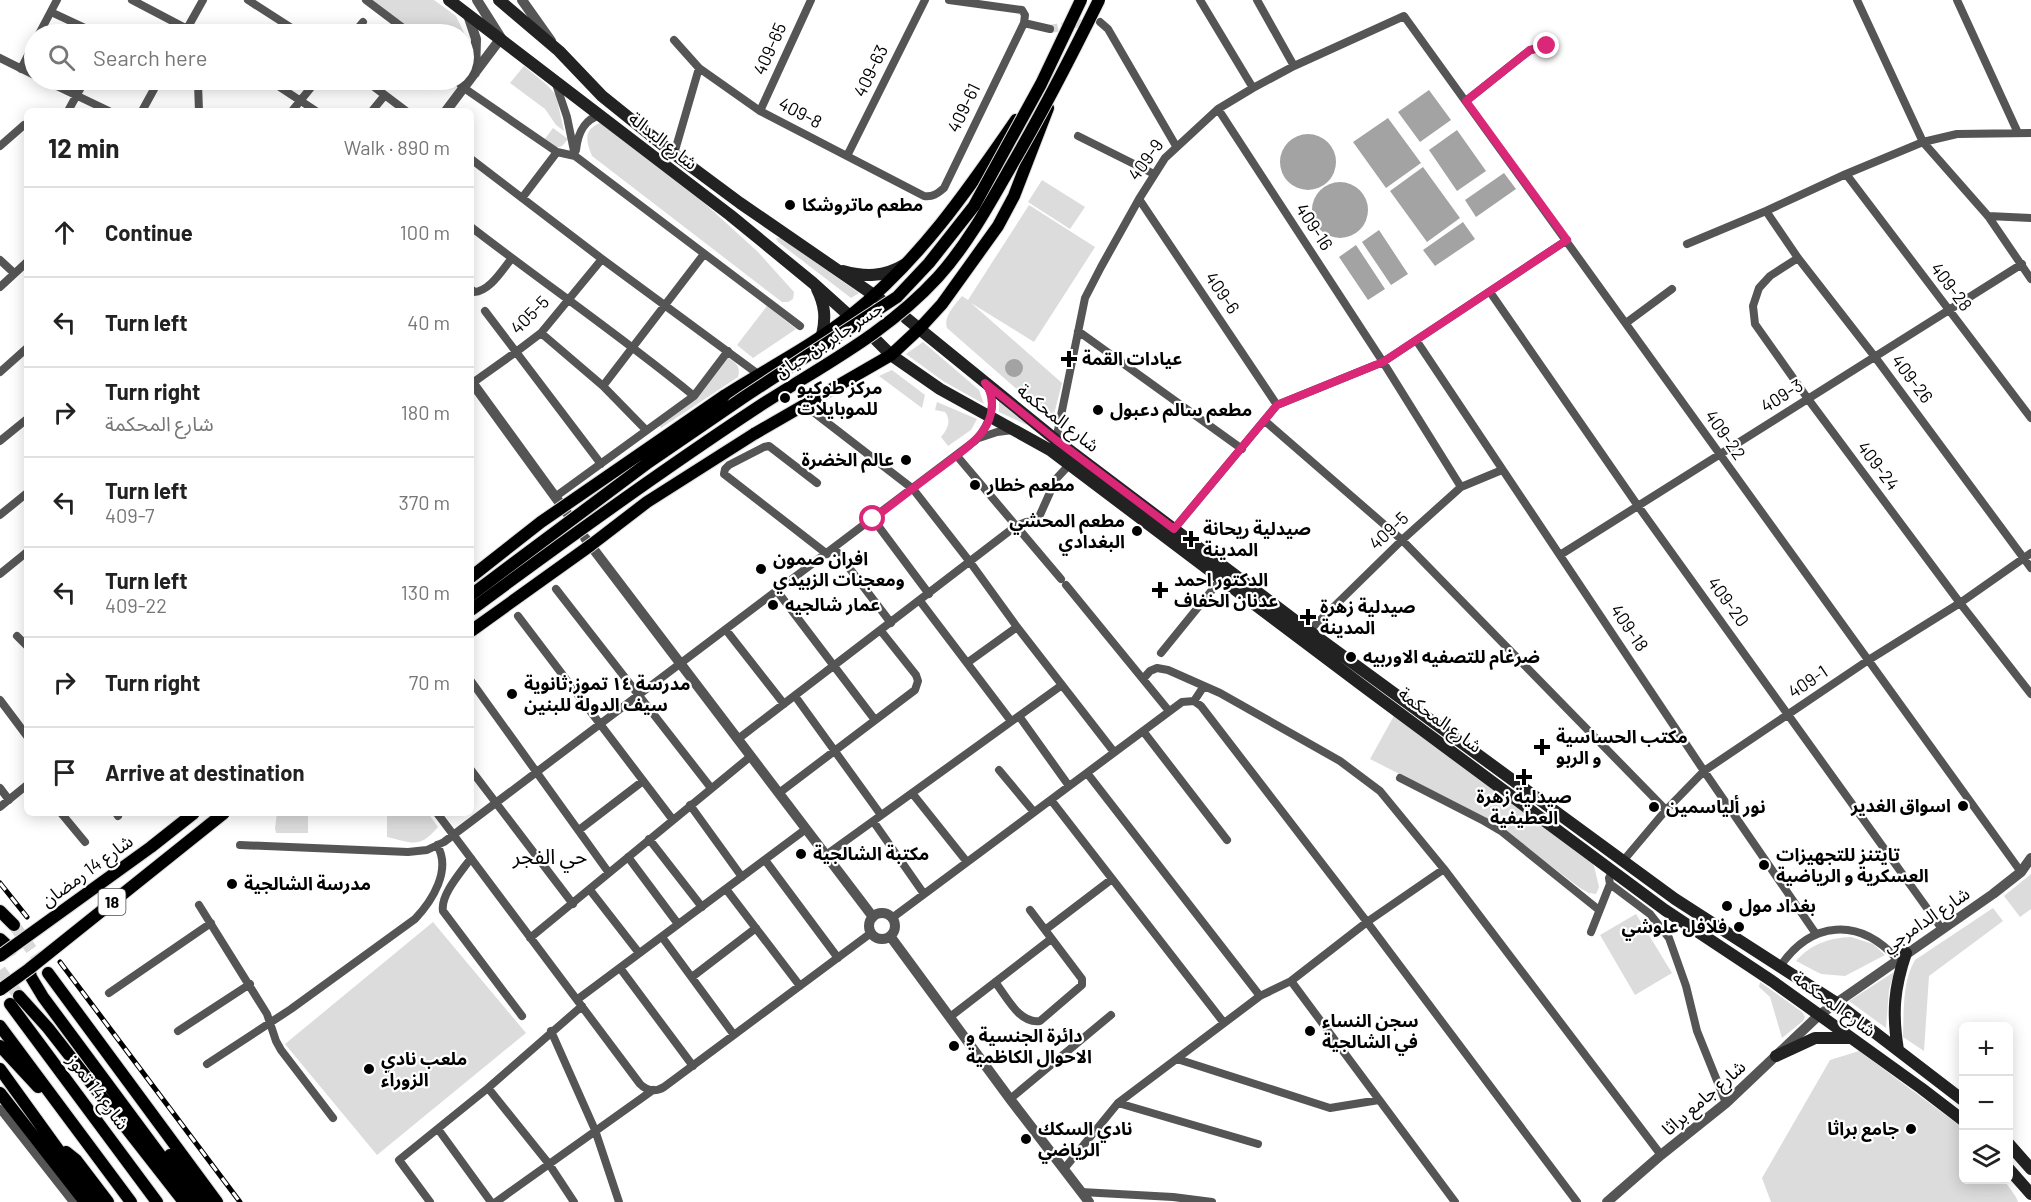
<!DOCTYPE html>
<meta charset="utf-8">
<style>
:root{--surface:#fff;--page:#f2f2f2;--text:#222;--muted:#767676;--line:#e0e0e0}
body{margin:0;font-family:Barlow,"Noto Sans Arabic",sans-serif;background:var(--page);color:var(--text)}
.controls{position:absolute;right:18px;bottom:18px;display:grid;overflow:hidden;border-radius:9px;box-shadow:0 3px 15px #0003}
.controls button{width:54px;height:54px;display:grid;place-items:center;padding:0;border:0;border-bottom:2px solid var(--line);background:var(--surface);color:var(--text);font:30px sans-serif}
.stop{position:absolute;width:18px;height:18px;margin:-14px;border:4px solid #db2777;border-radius:50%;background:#fff}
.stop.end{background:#db2777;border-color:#fff;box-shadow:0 2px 6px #0008}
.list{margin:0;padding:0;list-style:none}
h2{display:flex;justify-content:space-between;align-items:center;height:78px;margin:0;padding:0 24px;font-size:26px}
h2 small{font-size:20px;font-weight:400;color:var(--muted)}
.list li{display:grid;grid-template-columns:39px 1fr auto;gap:18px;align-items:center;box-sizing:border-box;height:90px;padding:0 24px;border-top:2px solid var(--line)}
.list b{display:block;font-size:22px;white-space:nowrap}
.list p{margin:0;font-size:20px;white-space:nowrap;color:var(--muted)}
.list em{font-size:20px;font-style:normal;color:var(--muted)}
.icon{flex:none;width:33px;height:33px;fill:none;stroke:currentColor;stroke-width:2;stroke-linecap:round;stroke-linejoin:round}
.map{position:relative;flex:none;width:2031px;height:1202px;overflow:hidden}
.search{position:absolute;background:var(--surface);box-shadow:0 3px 15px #0003;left:24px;top:24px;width:450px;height:66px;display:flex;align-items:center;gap:15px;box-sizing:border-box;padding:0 21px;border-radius:33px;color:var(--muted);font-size:22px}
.panel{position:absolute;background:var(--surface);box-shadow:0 3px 15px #0003;left:24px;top:108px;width:450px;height:708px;border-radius:9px}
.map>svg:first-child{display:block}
</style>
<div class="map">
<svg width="2031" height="1202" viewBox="0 0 2031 1202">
<rect width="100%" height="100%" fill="#fff"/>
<path fill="#dcdcdc" d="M373,0h61l22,16 12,25 -4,31v-38h-50z
M524,66l23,19 9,10 8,36 -8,-6 -11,-16 -35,-26z
M600,123l103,79 55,50 36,40 -1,7 -5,3h-6l-190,-146c-6,-15 -9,-26 8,-33z
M553,128l15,11 -6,7 -6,2 -12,-8z
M1042,180l43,27 -15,22 -42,-27z
M1029,205l66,42 -61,95 -63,-39 91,80 -9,35 -2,1 -104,-91c-4,-12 8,-23 15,-32l6,4z
M776,238h5l78,55 -8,5 -73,-56z
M767,306l29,23 -43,29 -16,-13z
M923,342l56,48 5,14 -41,-23 -37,-27z
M727,357c9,6 14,9 11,20l-77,51 -2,-4z
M892,370l33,25 -3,13 -43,-32z
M999,401l30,25 -30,-14z
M937,402l40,17 -6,11 -23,16 -7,-9c6,-7 11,-16 4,-25l-10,-2z
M1395,714l192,141 7,11 5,21 -3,7 -7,-1 -9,-5 -90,-68 -120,-61z
M277,813h31v20h-32l-1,-5z
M387,813h41l10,14c-19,22 -25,16 -51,10z
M2031,874v35l-11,8 -16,-21z
M1993,908l10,13 -74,55 -5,75 -21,-14c1,-25 -1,-55 12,-77z
M1636,914l36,59 -37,22 -35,-60z
M433,922l93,111 -149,122 -92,-111z
M1851,937l22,7 12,11 -40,21 -24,-2 -25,-13c15,-17 33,-23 55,-24z
M1894,972l-5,18 -3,38 -37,-27z
M1760,982l42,30 3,5 -2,4 -21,17 -12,-41 -11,-10z
M1859,1051l104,77 1,52h40l12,17 2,5h-247l-9,-24 68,-118z"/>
<path fill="#a3a3a3" d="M1429,90l22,30 -31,22 -22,-30z
M1388,118l33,45 -35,25 -33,-46z
M1457,130l29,41 -29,20 -28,-41z
M1280 162a28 28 0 1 1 56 0a28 28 0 1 1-56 0Z
M1423,167l37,51 -33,24 -37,-51z
M1504,173l12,16 -40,28 -11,-17z
M1312 210a28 28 0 1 1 56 0a28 28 0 1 1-56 0Z
M1463,222l12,17 -40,27 -12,-16z
M1379,230l29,44 -17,11 -29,-43z
M1356,245l29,44 -17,11 -29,-43z
M1005 368a9 9 0 1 1 18 0a9 9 0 1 1-18 0Z"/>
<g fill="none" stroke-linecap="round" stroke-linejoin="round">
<path stroke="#d9d9d9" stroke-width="8" stroke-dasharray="8 4" stroke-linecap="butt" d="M1050,29l41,-8"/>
<path stroke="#d9d9d9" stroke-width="12" stroke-dasharray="12 6" stroke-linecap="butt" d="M14,925l34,48
M0,970l19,26"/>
<defs>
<path id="primary" d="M724,396c42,-27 88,-50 127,-81 68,-54 117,-125 165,-195
M754,434l137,-79 29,-27 22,-24 56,-78 16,-30 34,-88
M0,911l14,14
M0,939l11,10
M29,969l2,8 12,20 152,205
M48,973l169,229
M19,996l29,32 136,174
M10,1004l147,198
M0,1026l131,176
M0,1046l38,41
M0,1069l96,133
M0,1093l85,109
M66,1152l10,8 32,42
M170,1155l36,47"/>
</defs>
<use href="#primary" stroke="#dbdbdb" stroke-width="14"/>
<path stroke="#555" stroke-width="8" d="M132,0l65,34
M248,0l53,34
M366,0l45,34
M1200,0l53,88
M1257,0l37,66
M1857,0l66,142 65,74 43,63
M1957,0l61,133
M51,12l47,22
M1100,22l8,7 68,117
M1024,23l26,6
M39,34l18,-34
M184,34l19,-34
M353,34l10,-12
M674,40l25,28 61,43 164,85c9,1 13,-2 20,-8l80,-165 1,-8 -3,-5 -73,-10
M0,58l34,17
M21,69l13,-26
M44,80l65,31
M269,80l47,31
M365,80l41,31
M456,80l8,8 93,64 18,4 225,170
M555,81l12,36 8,39
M198,84l1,27
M1466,101l64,-51 17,-3
M1218,109l165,253 78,125
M68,111l17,-31
M142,111l17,-31
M292,111l25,-31
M372,111l13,-16
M760,111l51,-111
M1078,136l76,38
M0,146l24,-21
M576,150c2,-17 8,-31 25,-35
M674,154l25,-86
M847,156l78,-156
M471,159l131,100 156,115
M1846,174l185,244
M522,198l35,-46
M1139,199l138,206
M1766,211l32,47 77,99 156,211
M1988,216l43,2
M471,227c74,57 151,110 223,169
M1687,244l79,-33 80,-37 77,-32 34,-8 74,-1
M1798,258l-28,18 -11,12 -6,18 2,18 53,75 152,204 71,91
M0,260l14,13
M0,287l27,-25
M471,289l3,3c16,-1 28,-22 38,-34
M1490,292l148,214 304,423
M485,311l116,153
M1626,323l46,-34
M1078,331l164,118
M541,333l62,53 43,44
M1416,340l288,431 112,163
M0,372l27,-24
M471,384l45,-32 25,-19 61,-74
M603,386l101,-132
M803,404l110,85 57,73 47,65 97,125
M1265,421l137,119 264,270
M979,438l18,-6 16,-2
M1056,440l29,-142 16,-31 38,-68 26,-41 53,-49 35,-21 41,-22 110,-50c207,285 410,572 617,856
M0,441l27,-22
M957,456l104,123
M817,483l-48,-37 -5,1 -35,18 -4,4 -1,5 103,80
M555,497l139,-101 34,-45
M0,515l27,-22
M873,519l56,75
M1174,529l103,-124 106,-43 184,-122
M834,548l57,75
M1560,555l462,-291
M0,574l27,-22
M1066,585l103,126
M556,589l155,199
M777,591l98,129
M920,601l91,120
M518,616l155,204
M726,630l58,74
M1309,631l93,-91 59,-53 41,-17
M17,636l10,10
M1161,653l60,-74
M967,663l50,-36
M1143,679l7,-8 7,-3 11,2 52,23 120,68 40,30 64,78 217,286
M471,681l138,192
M795,696l86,119
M0,700l27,36
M1194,701l10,-15
M1019,716l50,70
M1143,731l84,109
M738,739l278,-213 10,-4 7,-1 6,-4 17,-38 13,-14
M471,770l102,134
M999,770l35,42
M1087,773l173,223
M1400,778l84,43 17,10 98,79
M0,788l9,12
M779,793l136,-103 3,-9 -2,-6 -35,-44
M912,793l55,69
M1051,800l173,223
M690,805l52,72
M0,807l27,-22
M61,813l24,29
M116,813l2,3
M437,813l203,271c7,7 16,8 24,3l207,-154
M873,821l51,73
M579,830l64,-49
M649,839l53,68
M240,845l168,7 19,-2 17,-8 532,-402c13,-15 22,-36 11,-55
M826,855l236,-170
M628,857l50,67
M471,858c-9,13 -31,37 -28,53l79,105
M765,860l73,98
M1623,861l43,-51 38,-39 163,-110 93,-58 71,-50
M1613,870l-4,8 1,6 40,30 19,24 17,48 11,45 29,72
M726,889l74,97
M590,890l49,63
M199,905l68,109 9,27 5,9 52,68
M892,918l290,-216 12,-1 7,5 166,216 210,280
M1045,930l67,-51
M1591,932l19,-48
M662,937l72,98
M530,938l221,-182
M620,968l73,98
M1779,968c32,-48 80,-51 118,-9
M692,977l64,-49
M1291,981l164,221
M995,982c12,15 24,42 45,39l42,-36v-6l-52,-69
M109,993l102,-70
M578,999l228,-170
M950,1017l101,-78
M178,1031l72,-47
M551,1031l44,99 24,72
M1177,1059l153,49 49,-8
M207,1064l84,-55 124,-90c17,-18 37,-49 22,-74
M488,1088l61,76 25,38
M1010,1099l101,-84
M1118,1103l140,41
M0,1109l73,93
M438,1129l53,73
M1064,1169l54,-66 142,-107 31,-15 76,-59 77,-53
M1081,1192l92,5 39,5
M430,1202l-31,-42 89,-72 94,-82
M496,1202l157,-112"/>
<path stroke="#555" stroke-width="10" d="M522,0l29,41
M468,15l8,24 -1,34
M446,111l55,-73 -24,-38
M471,381l96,132
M585,538l288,379
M869 926a13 13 0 1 1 26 0a13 13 0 1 1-26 0Z
M890,936l120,163 79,103
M1607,1202l54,-47 65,-52 93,-88 174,-121 28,-22 10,-14"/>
<path stroke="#222" stroke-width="12" d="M449,0l281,215 83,68 41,37
M499,0l60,51 43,45 72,58 66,49 141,97
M843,271c22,6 41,6 61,-6
M817,289c8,16 9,29 5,46
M906,318l150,122 253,191 366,268 160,103 129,99
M876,340l15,15 49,34 110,61 313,236 302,224 107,71 149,107 43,33
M1898,1050c-6,-37 -4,-62 8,-97
M1776,1056l39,-18h36
M2008,1143l23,26
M2008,1168l23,26"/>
<use href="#primary" stroke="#000" stroke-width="12"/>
<defs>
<path id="rail" d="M0,883l27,34
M60,962l180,240"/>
</defs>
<use href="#rail" stroke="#000" stroke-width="5"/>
<use href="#rail" stroke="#fff" stroke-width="3" stroke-dasharray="9" stroke-linecap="butt"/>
<defs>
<path id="primary-bridge" d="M471,577l70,-55 183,-126
M471,595l178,-133 95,-65 153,-100 32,-34 45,-57 67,-122 40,-84
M471,610c93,-69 187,-137 284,-201 64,-42 130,-74 183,-132 29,-32 51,-72 72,-109 32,-55 61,-111 89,-168
M471,631l120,-86 56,-43 107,-68
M0,956l151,-109 43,-34
M0,990l29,-21 195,-156"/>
</defs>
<use href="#primary-bridge" stroke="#dbdbdb" stroke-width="14" stroke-linecap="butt"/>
<use href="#primary-bridge" stroke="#000" stroke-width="12"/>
</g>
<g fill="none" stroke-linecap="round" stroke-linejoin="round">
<path stroke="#db2777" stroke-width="8" d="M873,519c22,-17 44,-34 67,-51 14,-11 32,-22 43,-37 10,-14 13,-33 2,-48l71,57 118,89 103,-124 106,-43 184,-122 -101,-139 64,-51 17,-4"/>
</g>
<g fill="#000" stroke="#fff" stroke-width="2">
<circle cx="790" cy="205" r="6"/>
<path d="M1066 350h6v6h6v6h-6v6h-6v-6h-6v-6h6z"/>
<circle cx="785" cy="398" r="6"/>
<circle cx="1098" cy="410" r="6"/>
<circle cx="906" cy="460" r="6"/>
<circle cx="975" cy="485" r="6"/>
<circle cx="1137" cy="531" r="6"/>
<path d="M1188 530h6v6h6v6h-6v6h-6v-6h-6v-6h6z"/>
<circle cx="761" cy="569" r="6"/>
<path d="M1157 581h6v6h6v6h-6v6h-6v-6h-6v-6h6z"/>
<circle cx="773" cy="605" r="6"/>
<path d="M1305 608h6v6h6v6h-6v6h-6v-6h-6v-6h6z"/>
<circle cx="1351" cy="657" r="6"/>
<circle cx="512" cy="694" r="6"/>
<path d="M1539 738h6v6h6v6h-6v6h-6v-6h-6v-6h6z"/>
<path d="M1521 768h6v6h6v6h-6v6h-6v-6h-6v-6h6z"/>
<circle cx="1963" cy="806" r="6"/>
<circle cx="1654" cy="807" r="6"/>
<circle cx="801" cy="854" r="6"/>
<circle cx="1764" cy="865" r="6"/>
<circle cx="232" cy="884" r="6"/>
<circle cx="1727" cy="906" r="6"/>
<circle cx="1739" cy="927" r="6"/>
<circle cx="1310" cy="1031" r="6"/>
<circle cx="954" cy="1046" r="6"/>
<circle cx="369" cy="1069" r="6"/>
<circle cx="1911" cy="1129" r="6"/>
<circle cx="1026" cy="1139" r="6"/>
</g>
<g text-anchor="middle" stroke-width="4.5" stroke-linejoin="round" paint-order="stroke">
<rect fill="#fff" stroke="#4c4c4c" stroke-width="1.5" x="98.5" y="889" width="27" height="26" rx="4.5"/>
<g font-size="16" font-weight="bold" fill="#000">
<text x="112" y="908">18</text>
</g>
<g font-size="18" fill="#000" stroke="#fff">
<text transform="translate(770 49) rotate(-66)" y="6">409-65</text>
<text transform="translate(871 71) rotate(-64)" y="6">409-63</text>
<text transform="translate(964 108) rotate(-64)" y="6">409-61</text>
<text transform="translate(800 113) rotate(28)" y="6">409-8</text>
<text transform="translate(663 141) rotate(38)" y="6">شارع البدالة</text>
<text transform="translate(1146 160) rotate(-54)" y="6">409-9</text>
<text transform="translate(1314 227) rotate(57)" y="6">409-16</text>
<text transform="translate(1951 287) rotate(53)" y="6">409-28</text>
<text transform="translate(1222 293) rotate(56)" y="6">409-6</text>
<text transform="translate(530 315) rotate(-45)" y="6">405-5</text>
<text transform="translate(829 340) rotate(-33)" y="6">جسر جابر بن حيان</text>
<text transform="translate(1912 379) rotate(53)" y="6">409-26</text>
<text transform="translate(1782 396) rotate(-32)" y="6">409-3</text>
<text transform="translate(1058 418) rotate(38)" y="6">شارع المحكمة</text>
<text transform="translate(1725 435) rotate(55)" y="6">409-22</text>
<text transform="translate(1878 466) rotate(53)" y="6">409-24</text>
<text transform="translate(1389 531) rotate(-43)" y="6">409-5</text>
<text transform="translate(1728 602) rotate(54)" y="6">409-20</text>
<text transform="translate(1629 628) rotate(56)" y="6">409-18</text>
<text transform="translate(1808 682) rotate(-34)" y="6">409-1</text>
<text transform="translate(1440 720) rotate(36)" y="6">شارع المحكمة</text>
<text transform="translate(87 871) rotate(-36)" y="6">شارع 14 رمضان</text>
<text transform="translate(1926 920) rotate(-34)" y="6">شارع الدامرجي</text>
<text transform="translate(1834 1004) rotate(36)" y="6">شارع المحكمة</text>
<text transform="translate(98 1092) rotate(53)" y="6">شارع 14 تموز</text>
<text transform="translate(1704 1098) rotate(-41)" y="6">شارع جامع براثا</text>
</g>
<g font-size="18" font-weight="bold" fill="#000" stroke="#fff" text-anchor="start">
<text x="802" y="211">مطعم ماتروشكا</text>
<text x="1082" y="365">عيادات القمة</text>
<text x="797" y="394">مركز طوكيو<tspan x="797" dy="21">للموبايلات</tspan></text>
<text x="1110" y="416">مطعم سالم دعبول</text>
<text x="894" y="466" text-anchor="end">عالم الخضرة</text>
<text x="987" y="491">مطعم خطار</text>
<text x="1125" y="527" text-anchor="end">مطعم المحشي<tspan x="1125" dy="21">البغدادي</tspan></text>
<text x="1203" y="535">صيدلية ريحانة<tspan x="1203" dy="21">المدينة</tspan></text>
<text x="773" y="565">افران صمون<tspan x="773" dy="21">ومعجنات الزبيدي</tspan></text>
<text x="1174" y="586">الدكتور احمد<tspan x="1174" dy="21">عدنان الخفاف</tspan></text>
<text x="785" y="611">عمار شالجيه</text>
<text x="1320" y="613">صيدلية زهرة<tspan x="1320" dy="21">المدينة</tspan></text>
<text x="1363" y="663">ضرغام للتصفيه الاوربيه</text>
<text x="524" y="690">مدرسة ١٤ تموز;ثانوية<tspan x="524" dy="21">سيف الدولة للبنين</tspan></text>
<text x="1556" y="743">مكتب الحساسية<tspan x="1556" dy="21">و الربو</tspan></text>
<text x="1524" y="803" text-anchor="middle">صيدلية زهرة<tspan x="1524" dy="21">العطيفية</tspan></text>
<text x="1951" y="812" text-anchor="end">اسواق الغدير</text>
<text x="1666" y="813">نور ألياسمين</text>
<text x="813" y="860">مكتبة الشالجية</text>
<text x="1776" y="861">تايتنز للتجهيزات<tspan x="1776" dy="21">العسكرية و الرياضية</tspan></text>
<text x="244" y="890">مدرسة الشالجية</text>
<text x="1739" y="912">بغداد مول</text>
<text x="1727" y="933" text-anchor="end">فلافل علوشي</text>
<text x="1322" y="1027">سجن النساء<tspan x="1322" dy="21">في الشالجية</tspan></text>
<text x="966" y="1042">دائرة الجنسية و<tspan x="966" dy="21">الاحوال الكاظمية</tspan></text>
<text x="381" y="1065">ملعب نادي<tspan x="381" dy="21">الزوراء</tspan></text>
<text x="1038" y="1135">نادي السكك<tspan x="1038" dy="21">الرياضي</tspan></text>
<text x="1899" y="1135" text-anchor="end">جامع براثا</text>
</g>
<g font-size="21" fill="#000" stroke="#fff">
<text x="550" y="864">حي الفجر</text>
</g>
</g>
</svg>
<div class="controls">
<button>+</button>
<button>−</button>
<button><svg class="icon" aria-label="layers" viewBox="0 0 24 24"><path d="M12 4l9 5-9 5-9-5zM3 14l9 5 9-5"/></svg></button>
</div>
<div class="stop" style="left:873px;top:519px"></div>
<div class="stop end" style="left:1547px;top:46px"></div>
<div class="search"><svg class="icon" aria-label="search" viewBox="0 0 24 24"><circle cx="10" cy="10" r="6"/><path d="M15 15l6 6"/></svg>Search here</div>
<section class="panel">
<h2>12 min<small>Walk · 890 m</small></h2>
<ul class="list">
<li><svg class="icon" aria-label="ahead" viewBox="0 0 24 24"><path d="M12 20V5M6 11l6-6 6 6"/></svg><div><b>Continue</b></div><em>100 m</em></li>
<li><svg class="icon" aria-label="left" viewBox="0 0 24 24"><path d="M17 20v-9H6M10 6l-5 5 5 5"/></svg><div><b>Turn left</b></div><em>40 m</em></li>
<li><svg class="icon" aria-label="right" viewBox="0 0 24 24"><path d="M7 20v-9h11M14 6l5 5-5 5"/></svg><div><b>Turn right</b><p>شارع المحكمة</p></div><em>180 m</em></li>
<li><svg class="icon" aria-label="left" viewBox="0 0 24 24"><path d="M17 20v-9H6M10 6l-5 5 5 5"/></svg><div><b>Turn left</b><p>409-7</p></div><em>370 m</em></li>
<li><svg class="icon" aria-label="left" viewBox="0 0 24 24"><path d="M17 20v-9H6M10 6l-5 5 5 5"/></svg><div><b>Turn left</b><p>409-22</p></div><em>130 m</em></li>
<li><svg class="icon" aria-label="right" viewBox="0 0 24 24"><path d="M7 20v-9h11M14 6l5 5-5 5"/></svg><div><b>Turn right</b></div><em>70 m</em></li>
<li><svg class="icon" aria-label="arrive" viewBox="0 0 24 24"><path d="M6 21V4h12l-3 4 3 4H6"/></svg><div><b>Arrive at destination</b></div></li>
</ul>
</section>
</div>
